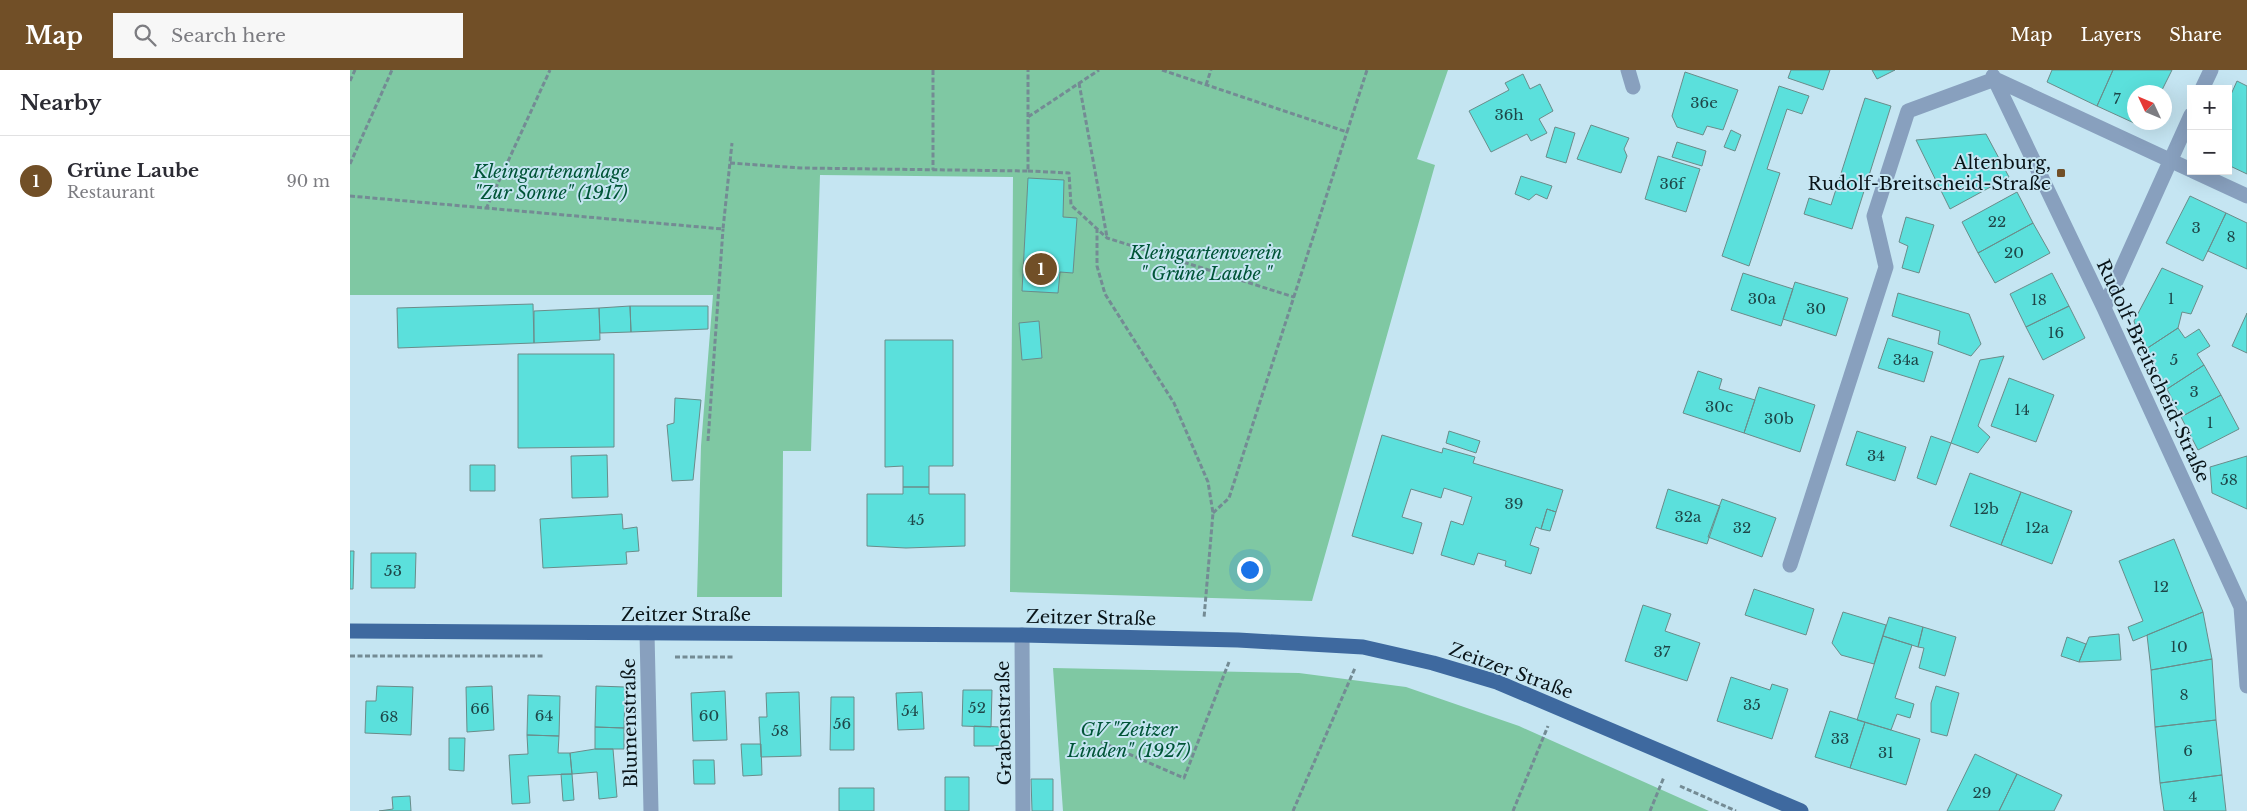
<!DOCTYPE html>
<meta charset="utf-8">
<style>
:root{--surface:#fff;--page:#f7f7f7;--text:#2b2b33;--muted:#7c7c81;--line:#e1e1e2;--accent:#714f27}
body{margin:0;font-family:"Libre Baskerville",serif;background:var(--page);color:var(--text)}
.controls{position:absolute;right:15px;top:15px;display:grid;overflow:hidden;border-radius:0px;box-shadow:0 5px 20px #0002}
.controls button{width:45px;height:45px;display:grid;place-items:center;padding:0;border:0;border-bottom:1px solid var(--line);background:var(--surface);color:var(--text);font:25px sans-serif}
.compass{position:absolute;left:1777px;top:15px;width:45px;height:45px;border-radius:50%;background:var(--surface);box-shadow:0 5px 20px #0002;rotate:314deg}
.you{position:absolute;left:899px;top:499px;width:18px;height:18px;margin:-12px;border:4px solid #fff;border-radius:50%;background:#1a73e8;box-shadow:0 0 0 8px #1a73e833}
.badge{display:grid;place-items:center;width:32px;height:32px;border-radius:50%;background:var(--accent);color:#fff;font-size:16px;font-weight:700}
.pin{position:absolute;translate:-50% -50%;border:2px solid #fff;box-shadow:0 1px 5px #0006}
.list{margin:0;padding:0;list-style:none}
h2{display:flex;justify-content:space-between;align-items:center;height:65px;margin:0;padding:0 20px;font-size:21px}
h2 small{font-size:16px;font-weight:400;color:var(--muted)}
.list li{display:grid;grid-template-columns:32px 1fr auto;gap:15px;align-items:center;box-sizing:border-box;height:90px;padding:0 20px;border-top:1px solid var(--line)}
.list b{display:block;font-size:19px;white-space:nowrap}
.list p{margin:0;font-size:16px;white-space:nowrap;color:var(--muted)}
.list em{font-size:16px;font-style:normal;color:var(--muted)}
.icon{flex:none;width:28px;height:28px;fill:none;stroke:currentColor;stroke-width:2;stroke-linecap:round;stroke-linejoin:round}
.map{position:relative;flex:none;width:1897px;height:741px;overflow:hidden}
header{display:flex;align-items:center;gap:30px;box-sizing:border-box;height:70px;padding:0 25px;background:var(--accent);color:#fff}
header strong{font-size:24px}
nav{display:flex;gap:28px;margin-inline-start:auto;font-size:18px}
.search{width:350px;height:45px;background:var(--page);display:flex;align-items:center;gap:12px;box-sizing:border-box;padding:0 18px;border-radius:0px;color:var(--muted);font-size:19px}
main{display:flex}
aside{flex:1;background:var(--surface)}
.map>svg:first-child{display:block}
</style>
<header>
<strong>Map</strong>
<div class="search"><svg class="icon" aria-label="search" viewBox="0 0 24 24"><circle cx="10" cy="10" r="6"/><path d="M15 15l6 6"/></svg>Search here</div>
<nav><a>Map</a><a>Layers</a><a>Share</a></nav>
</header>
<main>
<aside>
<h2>Nearby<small></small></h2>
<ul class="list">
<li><span class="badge">1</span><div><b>Grüne Laube</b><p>Restaurant</p></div><em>90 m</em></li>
</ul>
</aside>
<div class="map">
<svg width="1897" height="741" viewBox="0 0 1897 741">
<rect width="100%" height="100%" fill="#c5e5f2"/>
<path fill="#7fc8a3" d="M0,0h1098l-31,89 18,6 -123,436 -302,-9 3,-415 -193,-2 -9,276h-28l-1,146h-85l4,-151 12,-151h-363z
M703,598l246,5 107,14 113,39 190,85h-646z"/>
<path fill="#5be0dc" stroke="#6a8c8a" d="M1441,0h39l-7,20 -35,-12z
M1522,0h23l-18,9z
M1702,0h61l-16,36 -50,-24z
M1763,0h59l-11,22h-27v30h13l-2,6 -48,-22z
M1335,2l53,18 -15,40 -16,-4 -4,9 -26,-8 -5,-11z
M1173,4l7,15 10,-5 13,27 -14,8 8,14 -16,8 -4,-7 -36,18 -22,-41 40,-21 -4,-7z
M1887,11l10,5v88l-19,-9v-64z
M1429,16l30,10 -7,18 -15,-5 -20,60 13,4 -31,93 -27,-10z
M1515,28l26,8 -39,123 -48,-15 5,-16 22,7z
M1241,55l38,13 -5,11 3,7 -6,17 -44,-14z
M1205,57l20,6 -9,30 -20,-6z
M1381,60l10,5 -6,16 -11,-4z
M1636,64l23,43 -59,32 -34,-69z
M1327,72l29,9 -4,15 -30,-9z
M1308,86l42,13 -14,43 -41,-13z
M1171,106l31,10 -5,13 -11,-5 -7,6 -14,-6z
M678,108l36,2 -1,37 14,1 -4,55 -13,-1 -2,21 -36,-2z
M1667,122l16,31 -55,30 -16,-31z
M1840,126l36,17 -23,48 -37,-18z
M1876,143l21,10v46l-39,-18z
M1556,147l28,8 -15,48 -17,-5 6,-22 -9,-4z
M1683,153l17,30 -55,30 -17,-30z
M1812,198l41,18 -12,28 -9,-2 -4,16 -35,23 -9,-30z
M1393,203l50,16 -12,37 -50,-16z
M1702,203l17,33 -43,21 -16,-33z
M1445,212l53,16 -12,38 -53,-17z
M1548,223l71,21 12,30 -10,12 -33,-12 2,-13 -48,-15z
M183,234l1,39 -136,5 -1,-40z
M280,236l1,26 -31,1 -1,-25z
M280,236h78v23l-77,3z
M1719,236l16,32 -42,22 -17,-33z
M249,238l1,32 -66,3v-32z
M1897,243v40l-15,-7z
M689,251l3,37 -20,2 -3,-37z
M1828,258l7,10 14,-9 11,17 -13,8 7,11 -37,24 -24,-38z
M1538,268l45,14 -9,30 -46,-14z
M535,270h68v126h-24v21h-26v-21l-18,1z
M168,284h96v93l-96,1z
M1654,286l-26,70 12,11 -12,16 -27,-10 29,-83z
M1854,295l17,30 -40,22 -14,-28z
M1348,301l24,8 -3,10 36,11 -11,33 -61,-20z
M1659,308l45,17 -18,47 -45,-16z
M1409,317l56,18 -15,47 -56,-19z
M1871,325l18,34 -41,21 -17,-33z
M325,328l26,2 -8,80 -21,1 -5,-56 7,-2z
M1099,361l31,10 -4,12 -30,-10z
M1507,361l49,16 -11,34 -49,-16z
M1032,365l60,18 1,-5 32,9 -2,6 90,27 -7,22 -9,-3 -6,20 -5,-2 -6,18 9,3 -8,26 -26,-8 1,-5 -28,-8 -4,12 -33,-10 10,-34 12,4 9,-28 -28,-9 -3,10 -30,-9 -9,28 20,6 -9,31 -61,-18z
M1581,366l20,7 -15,42 -19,-7z
M257,385l1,42 -36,1 -1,-42z
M1897,386v53l-35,-16 -2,-26z
M120,395h25v26h-25z
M1620,403l51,19 -20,53 -51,-19z
M553,417h26v7h36v52l-59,2 -39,-2v-52h36z
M1318,419l52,17 -13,38 -51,-16z
M1671,422l51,19 -20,53 -51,-19z
M1372,429l54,19 -14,39 -54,-20z
M1197,439l9,3 -6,19 -9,-2z
M272,444l1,15 14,-2 2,24 -13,1 1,12 -84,4 -3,-49z
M1824,469l29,73 -70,29 -5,-14 15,-6 -24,-60z
M0,481h4l-1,38h-3z
M21,483h45l-1,35h-44z
M1404,519l60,20 -8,26 -61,-20z
M1293,535l28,9 -6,17 35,12 -13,38 -62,-20z
M1493,542l43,13 -12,39 -33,-9 -9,-12z
M1853,542l9,47 -61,11 -4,-35z
M1539,547l34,10 -5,20 -35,-11z
M1573,557l33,10 -11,39 -26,-8 5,-20 -6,-1z
M1769,564l2,26 -42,2 10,-25z
M1533,566l29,9 -17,53 19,6 -4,14 -13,-4 -6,16 -34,-10z
M1717,567l19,7 -7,18 -18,-6z
M1862,589l4,61 -61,7 -4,-57z
M1381,607l39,13 2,-6 16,5 -16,50 -55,-18z
M27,616l36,1 -2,48 -46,-2 1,-32h10z
M142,616l2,44 -27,2 -1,-45z
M246,616l29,1 -1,41 -29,-1z
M1586,616l23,7 -12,43 -16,-4v-29z
M613,620h29l-1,37 -29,-1z
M375,621l2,49 -34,1 -2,-48z
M449,622l2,64 -40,1 -2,-40h8l-1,-24z
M572,622l2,37 -26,1 -2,-37z
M178,625l32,1 -1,40 -32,-1z
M481,627h23v53h-24z
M1480,641l35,11 -15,46 -35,-11z
M1866,650l6,55 -62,8 -5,-56z
M1515,652l55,17 -14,46 -56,-17z
M624,656l28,1v19h-28z
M245,657l29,1v21h-29z
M177,665l32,1 -1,17h12l2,21 -44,2 2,27 -18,1 -3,-49 19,-1z
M99,668h16l-1,33 -15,-1z
M391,674h20l1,31 -19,1z
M245,679h18l4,48 -18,2 -2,-27 -25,2 -2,-21z
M1625,684l42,20 -18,37h-52z
M343,690h21l1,24h-21z
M211,704h11l2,26 -11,1z
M1667,704l45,21 -8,16h-55z
M1872,705l4,36h-62l-4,-28z
M595,707h24v34h-24z
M681,709h22v32h-21z
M489,718h35v23h-35z
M60,726l1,15h-32l14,-2 -1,-12z"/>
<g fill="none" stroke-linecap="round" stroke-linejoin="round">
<path stroke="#748b94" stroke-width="3" stroke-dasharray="5 2.5" stroke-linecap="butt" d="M583,0v100
M812,0l185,62 20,-62
M0,11l5,-11
M729,13l28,154
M856,15l5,-15
M678,47v-47
M380,93l71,5 227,3v-54l71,-47
M0,94l42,-94
M678,101l41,2 2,32 36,33 187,59
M0,126l373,33 9,-86
M136,139l64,-139
M747,158v38l8,28 69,109 34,79 5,31 -9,105
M358,371l15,-212
M863,443l16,-15 118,-366
M0,586h194
M325,587h59
M751,672l83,36 45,-116
M1330,716l56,25
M943,741l62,-143
M1163,741l35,-85
M1300,741l14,-34"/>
<path stroke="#88a0be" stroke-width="15" d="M1278,0l5,17
M1643,6l111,232 137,299 6,79
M1852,19l9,-19
M1843,101l54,25
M1754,238l87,-193
M1440,495l96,-298 -12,-51 34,-105 87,-32 196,91
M297,563l4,178
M672,565l1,176"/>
<path stroke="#3e699f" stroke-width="15" d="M0,561l672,4 216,5 125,7 70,16 64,19 304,129"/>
</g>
<rect fill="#714f27" stroke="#c5e5f2" stroke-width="2" x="1706" y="98" width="10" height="10" rx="2.5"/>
<g text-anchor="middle" stroke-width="4" stroke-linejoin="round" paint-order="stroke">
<g font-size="15" fill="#1e4749">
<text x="1767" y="34">7</text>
<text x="1354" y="38">36e</text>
<text x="1159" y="50">36h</text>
<text x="1322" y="119">36f</text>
<text x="1647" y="157">22</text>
<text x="1846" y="163">3</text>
<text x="1881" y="172">8</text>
<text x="1664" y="188">20</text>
<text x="1412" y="234">30a</text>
<text x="1821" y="234">1</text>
<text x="1689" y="235">18</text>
<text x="1466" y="244">30</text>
<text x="1706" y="268">16</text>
<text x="1556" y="295">34a</text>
<text x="1824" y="295">5</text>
<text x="1844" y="327">3</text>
<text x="1369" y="342">30c</text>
<text x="1672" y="345">14</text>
<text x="1429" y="354">30b</text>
<text x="1860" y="358">1</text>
<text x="1526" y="391">34</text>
<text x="1879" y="415">58</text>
<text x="1164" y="439">39</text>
<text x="1636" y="444">12b</text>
<text x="1338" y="452">32a</text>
<text x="566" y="455">45</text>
<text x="1392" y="463">32</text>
<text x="1687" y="463">12a</text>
<text x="43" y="506">53</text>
<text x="1811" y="522">12</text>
<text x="1829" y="582">10</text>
<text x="1312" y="587">37</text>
<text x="1834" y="630">8</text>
<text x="1402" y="640">35</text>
<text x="627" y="643">52</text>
<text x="130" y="644">66</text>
<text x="560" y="646">54</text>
<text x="194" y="651">64</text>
<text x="359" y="651">60</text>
<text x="39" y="652">68</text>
<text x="492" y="659">56</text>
<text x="430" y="666">58</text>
<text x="1490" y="674">33</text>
<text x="1838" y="686">6</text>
<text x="1536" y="688">31</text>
<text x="1632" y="728">29</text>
<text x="1843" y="732">4</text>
</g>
<g font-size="18" fill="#091418" stroke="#c5e5f2" text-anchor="end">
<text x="1701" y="99">Altenburg,<tspan x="1701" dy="21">Rudolf-Breitscheid-Straße</tspan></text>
</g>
<g font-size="18" font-style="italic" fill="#005437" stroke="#c5e5f2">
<text x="201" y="108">Kleingartenanlage<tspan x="201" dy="21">"Zur Sonne" (1917)</tspan></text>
<text x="856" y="189">Kleingartenverein<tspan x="856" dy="21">" Grüne Laube "</tspan></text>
<text x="779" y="666">GV "Zeitzer<tspan x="779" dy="21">Linden" (1927)</tspan></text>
</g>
<g font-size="18" fill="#091418" stroke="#c5e5f2">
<text transform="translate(1803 301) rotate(65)" y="6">Rudolf-Breitscheid-Straße</text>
<text x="336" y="551">Zeitzer Straße</text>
<text transform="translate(741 548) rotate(1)" y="6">Zeitzer Straße</text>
<text transform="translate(1161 601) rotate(20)" y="6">Zeitzer Straße</text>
<text transform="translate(280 653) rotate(-91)" y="6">Blumenstraße</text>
<text transform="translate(654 653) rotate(-91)" y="6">Grabenstraße</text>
</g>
</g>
</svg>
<div class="controls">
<button>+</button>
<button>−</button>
</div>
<svg class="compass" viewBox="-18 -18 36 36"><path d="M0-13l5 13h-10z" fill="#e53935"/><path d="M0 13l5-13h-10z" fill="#7c7c81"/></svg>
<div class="you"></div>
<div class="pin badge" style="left:691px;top:199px">1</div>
</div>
</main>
